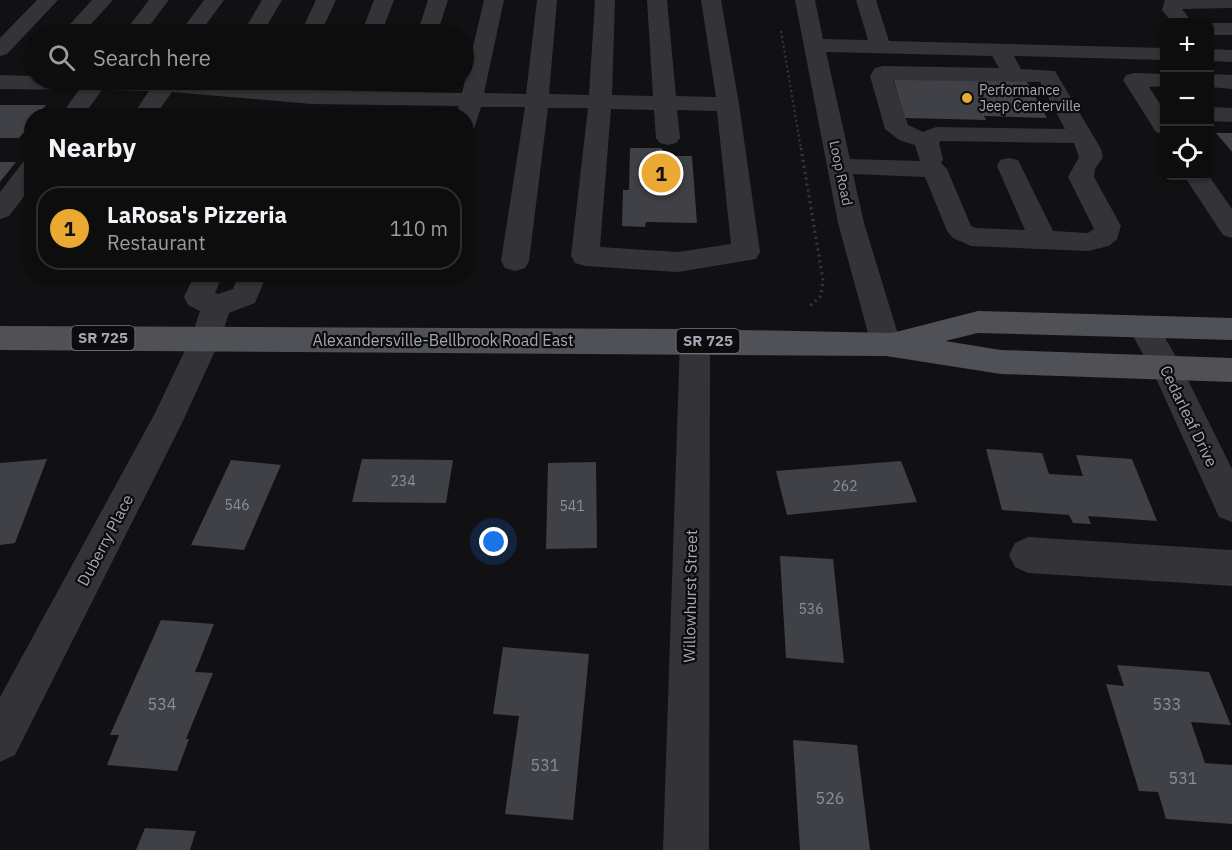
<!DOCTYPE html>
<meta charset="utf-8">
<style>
:root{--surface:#0d0d0e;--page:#161617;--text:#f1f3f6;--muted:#9a9c9e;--line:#2d2d2e;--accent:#eaa932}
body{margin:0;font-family:"IBM Plex Sans",sans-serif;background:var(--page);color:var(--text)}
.controls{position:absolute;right:18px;top:18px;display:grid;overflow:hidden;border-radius:12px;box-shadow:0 2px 4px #0004}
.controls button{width:54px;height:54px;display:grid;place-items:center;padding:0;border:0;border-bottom:2px solid var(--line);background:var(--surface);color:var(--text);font:30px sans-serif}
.you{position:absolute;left:494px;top:542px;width:21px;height:21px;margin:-15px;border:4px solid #fff;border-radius:50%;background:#1a73e8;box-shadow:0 0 0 9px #1a73e833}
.badge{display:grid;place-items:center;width:39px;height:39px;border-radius:50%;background:var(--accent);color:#111;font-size:20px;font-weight:700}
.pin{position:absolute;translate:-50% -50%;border:3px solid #fff;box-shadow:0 2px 6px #0006}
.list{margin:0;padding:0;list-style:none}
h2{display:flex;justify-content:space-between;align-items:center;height:78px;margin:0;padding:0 24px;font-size:26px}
h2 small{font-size:20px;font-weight:400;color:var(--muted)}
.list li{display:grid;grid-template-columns:39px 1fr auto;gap:18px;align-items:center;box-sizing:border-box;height:84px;margin:0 12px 12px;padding:0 12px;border:2px solid var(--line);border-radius:24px}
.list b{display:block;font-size:22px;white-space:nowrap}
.list p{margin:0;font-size:20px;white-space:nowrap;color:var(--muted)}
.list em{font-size:20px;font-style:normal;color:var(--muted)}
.icon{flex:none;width:33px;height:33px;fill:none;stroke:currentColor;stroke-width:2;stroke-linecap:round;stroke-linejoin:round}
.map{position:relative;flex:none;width:1232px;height:850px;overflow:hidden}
.search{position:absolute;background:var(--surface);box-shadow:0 2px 4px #0004;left:24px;top:24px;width:450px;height:66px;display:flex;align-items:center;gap:15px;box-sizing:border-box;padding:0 21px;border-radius:33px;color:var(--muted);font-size:22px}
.panel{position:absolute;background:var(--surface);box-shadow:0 2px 4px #0004;left:24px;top:108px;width:450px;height:174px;border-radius:24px}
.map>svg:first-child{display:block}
</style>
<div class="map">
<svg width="1232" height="850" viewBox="0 0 1232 850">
<rect width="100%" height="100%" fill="#111113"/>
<path fill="#404146" d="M893,78l133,2 21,38 -63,-2 2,4 -81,-2z
M0,105h46l-9,11h-5v7l-13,15h-19z
M1216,133h16v19z
M630,148h32l1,8h29l5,67 -51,-1 -1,5 -23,-1 1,-36h6z
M0,162h16l-16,20z
M986,449l56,4 7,21 34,2 -7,-21 56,4 25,62 -69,-5 3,8 -18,-1 -4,-8 -67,-5z
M47,459l-32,84 -15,2v-82z
M362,459l91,1 -7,43 -94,-1z
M231,460l50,5 -37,85 -53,-5z
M901,461l16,41 -130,13 -11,-44z
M596,462l1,86 -51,1 2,-86z
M780,556l53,3 11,104 -58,-5z
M161,620l53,4 -19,48 18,1 -27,66h3l-12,32 -70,-6 12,-30h-9z
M503,647l86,7 -16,166 -68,-6 14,-98 -26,-2z
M1117,665l92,7 22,53 -40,-3 14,41 27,2v59l-66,-5 -8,-27 -19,-1 -33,-107 18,2z
M793,740l64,5 13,105h-70z
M145,828l51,3 -6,19h-54z"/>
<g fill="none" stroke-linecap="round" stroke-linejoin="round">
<path stroke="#393a3f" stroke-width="2" stroke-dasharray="2 3" stroke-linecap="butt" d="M781,31l20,118"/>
<path stroke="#393a3f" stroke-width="3" stroke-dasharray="2 4" stroke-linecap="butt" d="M801,148l22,132 -2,16 -11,10"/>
<path fill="#333338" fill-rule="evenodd" d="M37,0h21l-51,54 -7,2v-18z
M92,0h21l-31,34h-21z
M149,0h20l-26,34h-20z
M204,0h20l-25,34h-20z
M262,0h20l-20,34h-20z
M316,0h20l-16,34h-20z
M374,0h20l-13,34h-20z
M428,0h20l-11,34h-20z
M484,0h20l-20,93 42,1 11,-94h20l-8,94 40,1 6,-95h20l-3,95 41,1 -6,-96h20l9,96 40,1 -15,-97h20l18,104 21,148 -4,7 -78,13 -93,-6 -10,-3 -4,-7 17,-148h-40l-19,153 -4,7 -10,3 -10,-3 -4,-7 24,-154h-44l-7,22 -8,2v-15h-10l3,-10 -147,-2 -140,-12 -17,24h-23l17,-25 -47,-1 -19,26h-23l19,-26 -79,-1v-14l34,1v4h152l126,10 150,3zM611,109l43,1 2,28 4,5 8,2 8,-2 4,-5 -3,-28 40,1 14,133 -53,8 -78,-5z
M795,0h20l8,39 45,1 -12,-40h20l13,41 275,7v12l-150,-4 7,13 34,2 46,78 2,8 -8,12 -1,8 27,49 -4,13 -8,7 -21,5 -117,-5 -18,-8 -6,-7 -22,-54 -72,-3 11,49 37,121 -4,8 -11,4 -11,-4 -4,-8 -33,-121zM826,52l166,4 7,12 -116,-2 -8,2 -5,8 15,53 14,11 16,5 5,16 -70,-2zM893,80l147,2 25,47 -129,-2 -13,5 -15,-7zM941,141l133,2 5,14 -11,20 26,52 -6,4 -35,-2 -32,-65 -3,-6 -9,-2 -9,2 -3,6 28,64 -49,-2 -5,-2 -24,-57 -6,-6 2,-4 -4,-16z
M1165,0h67v8l-50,1 10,13h-20l-10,-12z
M1210,23h22v12h-22z
M1210,49l22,1v12l-22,-1z
M1134,73l30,1v12l-15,1 15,23v24l-8,-2 -33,-52 3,-5z
M1210,74l22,1v14l-22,-2z
M1210,107l22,1v14l-22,-1z
M32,160v26l-23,30 -9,3v-27l23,-30z
M1184,176h25l23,33v29l-9,-3z
M195,274h28l-8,19 3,1 15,-5 6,-15h28l-12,29 -26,10 -8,25 -39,85 -167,332 -15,7v-65l154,-282 37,-77 9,-27 -12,-6 -4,-8z
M1143,316l11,3 24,41 54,109v53l-13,-5 -66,-145 -25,-45 4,-8z
M695,329l11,4 4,8 -1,509h-46l17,-509 4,-8z
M1028,537l204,13v36l-204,-13 -13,-6 -6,-12 6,-12z"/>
<path fill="#4f5157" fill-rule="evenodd" d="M978,311l254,7v22l-254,-7 -33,8 56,9 231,8v24l-231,-8 -115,-18 -886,-6v-24l695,3 197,4z"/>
</g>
<circle fill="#eaa932" stroke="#0c0c0e" stroke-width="2" cx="967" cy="98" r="6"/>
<g text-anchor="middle" stroke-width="4.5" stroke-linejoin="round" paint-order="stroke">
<g font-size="14" fill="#a3a8b3" stroke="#0c0c0e" text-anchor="start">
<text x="979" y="95">Performance<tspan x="979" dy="16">Jeep Centerville</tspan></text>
</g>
<g font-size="14" fill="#a3a8b3" stroke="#0c0c0e">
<text transform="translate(841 173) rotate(78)" y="5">Loop Road</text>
</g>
<g font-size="14" fill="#8a8e98">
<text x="403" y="486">234</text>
<text x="845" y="491">262</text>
<text x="237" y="510">546</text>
<text x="572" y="511">541</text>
<text x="811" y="614">536</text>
</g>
<g fill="#0c0c0e" stroke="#767982" stroke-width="1.5">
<rect x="71.5" y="326" width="63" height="24" rx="4.5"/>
<rect x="676.5" y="329" width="63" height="24" rx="4.5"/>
</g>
<g font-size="15" font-weight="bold" fill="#a3a8b3">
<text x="103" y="343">SR 725</text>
<text x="708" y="346">SR 725</text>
</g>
<g font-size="16" fill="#a3a8b3" stroke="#0c0c0e">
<text x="443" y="346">Alexandersville-Bellbrook Road East</text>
<text transform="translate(1189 416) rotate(64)" y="6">Cedarleaf Drive</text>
<text transform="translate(105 540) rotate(-62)" y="6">Duberry Place</text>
<text transform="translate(690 596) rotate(-89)" y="6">Willowhurst Street</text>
</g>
<g font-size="16" fill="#8a8e98">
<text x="162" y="710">534</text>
<text x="1167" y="710">533</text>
<text x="545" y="771">531</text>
<text x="1183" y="784">531</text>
<text x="830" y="804">526</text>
</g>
</g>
</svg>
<div class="controls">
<button>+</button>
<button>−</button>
<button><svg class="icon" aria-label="locate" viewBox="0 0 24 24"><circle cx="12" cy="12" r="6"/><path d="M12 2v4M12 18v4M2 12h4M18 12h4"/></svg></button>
</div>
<div class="you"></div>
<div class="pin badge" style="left:661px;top:173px">1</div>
<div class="search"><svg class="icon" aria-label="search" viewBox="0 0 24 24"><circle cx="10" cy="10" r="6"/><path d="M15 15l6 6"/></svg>Search here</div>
<section class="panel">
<h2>Nearby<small></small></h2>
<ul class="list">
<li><span class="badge">1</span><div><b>LaRosa's Pizzeria</b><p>Restaurant</p></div><em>110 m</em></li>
</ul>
</section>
</div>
